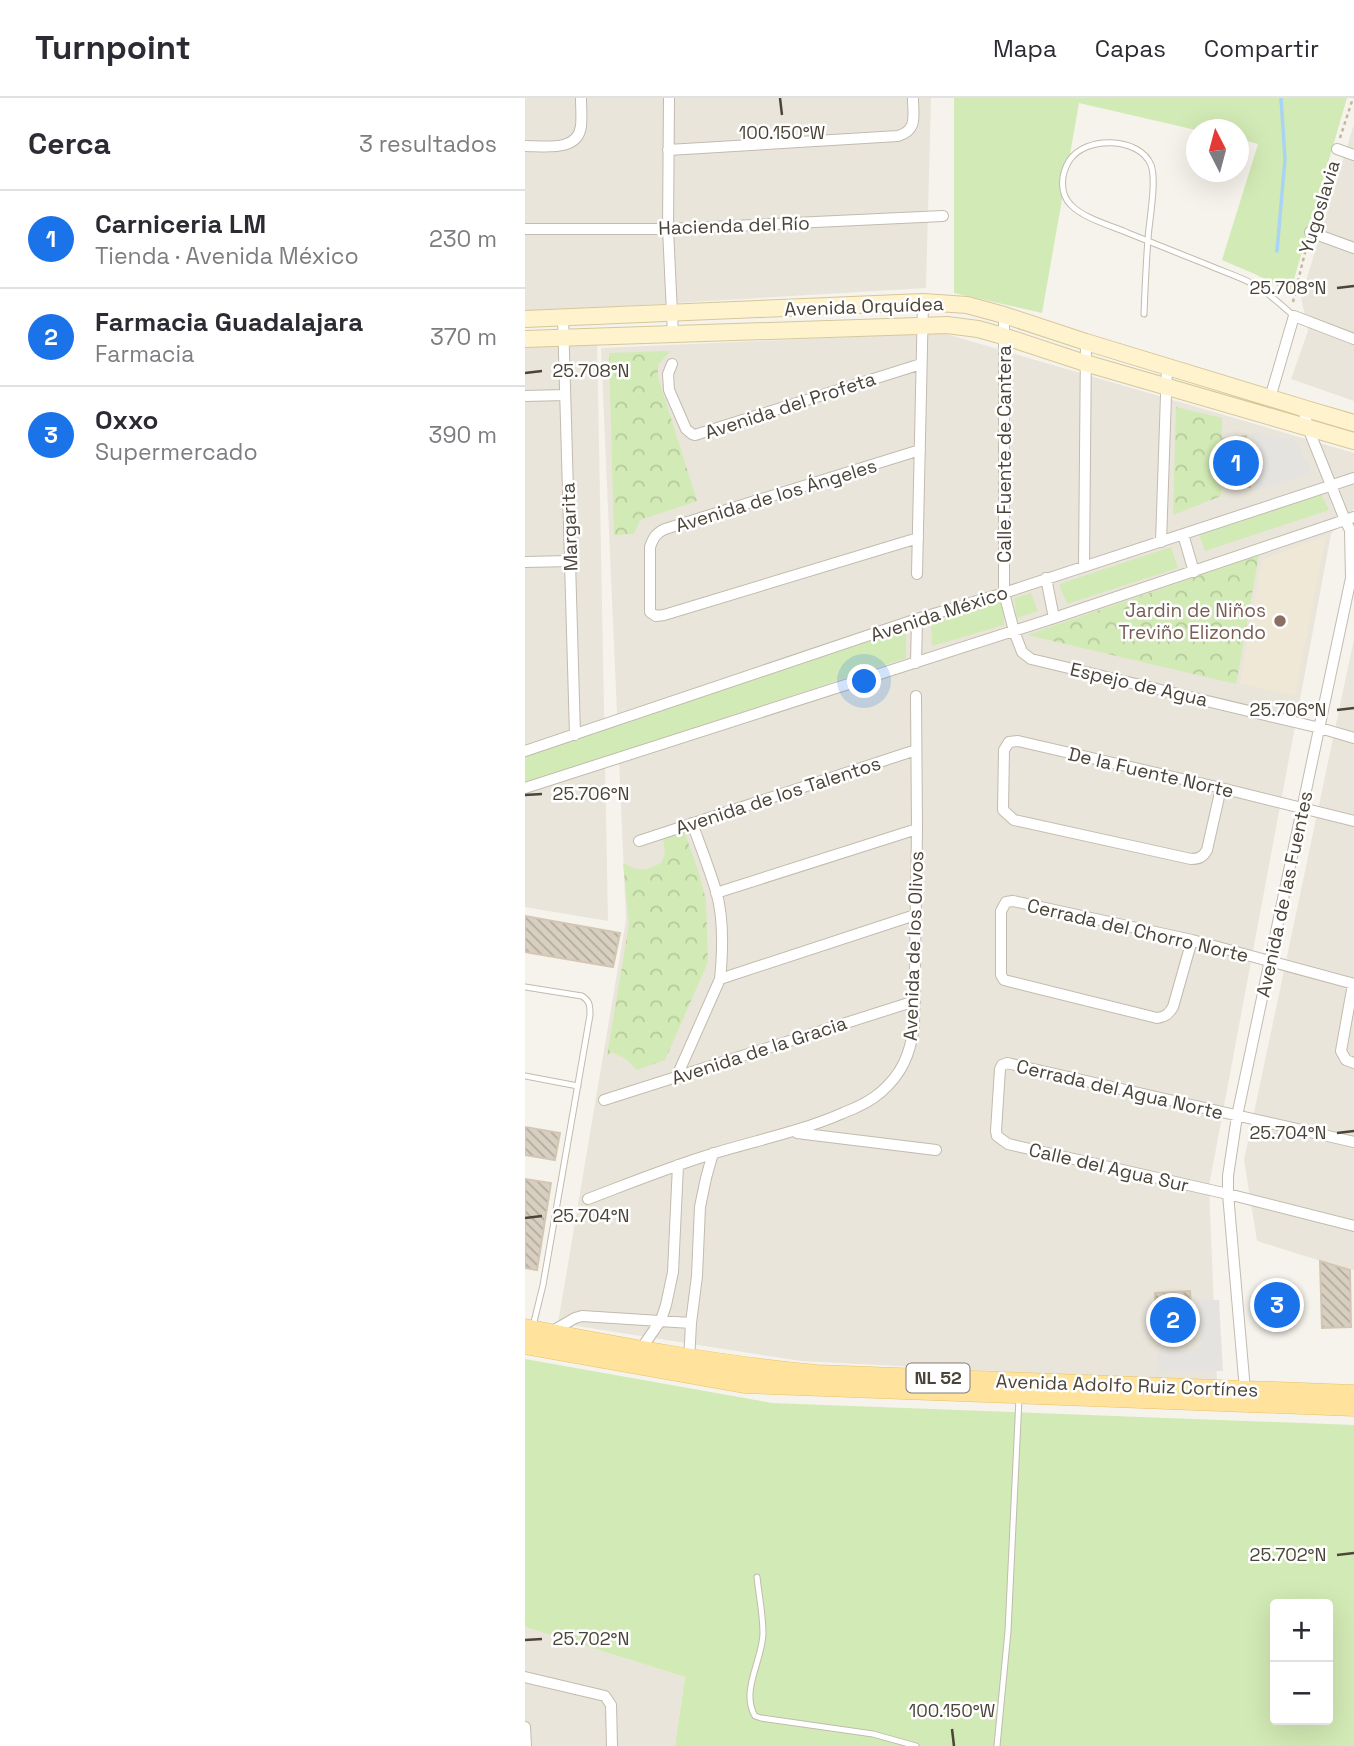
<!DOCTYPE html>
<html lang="es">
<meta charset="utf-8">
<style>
:root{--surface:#fff;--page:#f2f2f3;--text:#2b2b33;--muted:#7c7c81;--line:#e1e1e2;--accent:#1a73e8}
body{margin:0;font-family:"Space Grotesk",sans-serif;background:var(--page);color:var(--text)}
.controls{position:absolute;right:21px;bottom:21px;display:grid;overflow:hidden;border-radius:7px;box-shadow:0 7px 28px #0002}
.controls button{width:63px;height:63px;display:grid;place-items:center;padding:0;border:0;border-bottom:2px solid var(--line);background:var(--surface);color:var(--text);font:35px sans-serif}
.compass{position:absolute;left:661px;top:21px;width:63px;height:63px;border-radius:50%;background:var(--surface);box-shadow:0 7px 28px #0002;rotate:354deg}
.you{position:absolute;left:340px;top:584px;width:24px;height:24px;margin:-18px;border:5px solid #fff;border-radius:50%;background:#1a73e8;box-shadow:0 0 0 10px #1a73e833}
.badge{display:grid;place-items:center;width:46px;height:46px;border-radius:50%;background:var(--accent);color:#fff;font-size:23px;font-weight:700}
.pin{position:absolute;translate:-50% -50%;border:4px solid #fff;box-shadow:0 2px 7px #0006}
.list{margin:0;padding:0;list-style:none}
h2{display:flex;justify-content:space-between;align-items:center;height:91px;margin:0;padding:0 28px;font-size:30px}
h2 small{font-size:23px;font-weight:400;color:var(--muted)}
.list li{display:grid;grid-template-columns:46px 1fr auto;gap:21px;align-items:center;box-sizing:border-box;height:98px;padding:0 28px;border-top:2px solid var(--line)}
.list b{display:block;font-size:26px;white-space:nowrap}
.list p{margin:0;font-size:23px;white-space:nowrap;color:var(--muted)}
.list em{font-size:23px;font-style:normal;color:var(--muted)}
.map{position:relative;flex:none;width:829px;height:1648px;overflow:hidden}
header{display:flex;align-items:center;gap:42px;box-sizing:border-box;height:98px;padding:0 35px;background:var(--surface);border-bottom:2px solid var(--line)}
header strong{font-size:33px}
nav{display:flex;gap:38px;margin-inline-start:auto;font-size:24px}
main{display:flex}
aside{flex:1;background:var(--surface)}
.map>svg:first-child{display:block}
</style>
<header>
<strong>Turnpoint</strong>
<nav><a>Mapa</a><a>Capas</a><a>Compartir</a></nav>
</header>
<main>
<aside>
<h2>Cerca<small>3 resultados</small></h2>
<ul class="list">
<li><span class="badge">1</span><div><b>Carniceria LM</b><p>Tienda · Avenida México</p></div><em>230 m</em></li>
<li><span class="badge">2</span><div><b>Farmacia Guadalajara</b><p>Farmacia</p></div><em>370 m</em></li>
<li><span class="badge">3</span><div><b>Oxxo</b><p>Supermercado</p></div><em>390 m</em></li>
</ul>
</aside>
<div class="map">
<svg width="829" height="1648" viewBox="0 0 829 1648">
<defs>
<pattern id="forest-crowns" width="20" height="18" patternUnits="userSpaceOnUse" patternTransform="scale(1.75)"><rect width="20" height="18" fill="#d2eab5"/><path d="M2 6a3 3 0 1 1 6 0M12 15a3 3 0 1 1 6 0" fill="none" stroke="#b6ca9c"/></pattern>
<pattern id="building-back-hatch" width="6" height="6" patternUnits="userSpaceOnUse" patternTransform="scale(1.75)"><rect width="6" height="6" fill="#d8cfc1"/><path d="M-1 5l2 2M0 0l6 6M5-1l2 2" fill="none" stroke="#b1aa9e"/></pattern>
</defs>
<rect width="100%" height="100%" fill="#f6f3ec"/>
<path fill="#eae5da" d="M0,0h406l-5,190 -401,24z
M829,26v277l-63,-22 17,-48 -7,-34z
M418,235l411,120v56l-23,25 -122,652 8,196 -416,-21 -243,-38 68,-403 -25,-572z
M72,240l11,583 -83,-14v-565z
M829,541v631l-11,-2 -86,-27 -13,-81z
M0,1529l160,50 -10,69h-150z"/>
<path fill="#efe8d6" d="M801,438l-31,160 -55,-13 22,-123z"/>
<path fill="#d2eab5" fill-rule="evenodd" d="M429,0h393l-57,195 -33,-18 -35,-15 36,-116 -19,-5 -1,-9h-42l-117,-27 -37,210 -88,-20z
M795,394l9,18 -124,41 -6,-17z
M646,449l7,21 -111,36 -8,-20z
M506,495l7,18 -21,7 -3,-20z
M478,503l1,24 -72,21 -1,-22z
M381,531v29l-381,126v-28z
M0,1261l247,44 582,22v321h-679l10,-69 -160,-50zM750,1506h53v116h-53z"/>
<path fill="url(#forest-crowns)" d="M145,253l-12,14v12l39,124 -57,19 -6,14 -20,1 -5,-182z
M651,309l46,11 -1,78 -48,19z
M734,457l-23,129 -209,-49z
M158,730l15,42 8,30 2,62 -43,98 -28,10 -10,-10 -15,-8 -5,4 22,-132 -6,-61c17,9 22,8 38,0l4,-9 -2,-16z"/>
<path fill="#e5e3e0" d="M726,334l44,8 18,33 -58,18z
M673,1202h21l4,71 -65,1v-21h30l13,-6z"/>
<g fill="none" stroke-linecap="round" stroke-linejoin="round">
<path stroke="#a9d4f2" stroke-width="3.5" d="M752,153l8,-92 -4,-61"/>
</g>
<path fill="url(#building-back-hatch)" stroke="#d3c7b4" stroke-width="2" d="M721,338l4,51h-23l-5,-48z
M0,818l95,17 -7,34 -88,-15z
M0,1029l35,6 -5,27 -30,-5z
M0,1081l26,4 -14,87 -12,-2z
M795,1163l30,9 1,57 -29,1z
M665,1193l2,40 -8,7h-28l-1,-45z
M735,1195h33l1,24h-33z"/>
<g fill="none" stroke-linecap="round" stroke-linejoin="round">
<defs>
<path id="lane" d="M619,216c1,-25 2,-50 4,-75 1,-18 9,-58 3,-74 -11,-28 -66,-30 -82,-4 -8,13 -10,32 2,44 12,13 41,21 57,28 27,11 53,21 80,32 16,7 33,12 49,21 13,8 25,20 37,30
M0,889l57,9c8,5 8,10 8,19l-47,270 -10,41
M0,978l53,10
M232,1479c2,19 6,38 6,56 0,26 -23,58 -8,83l6,2 112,16 43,12
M472,1648l11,-115 11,-233"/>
<path id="street" d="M144,0l-1,131 5,106
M0,48c20,0 53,6 56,-20 1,-9 0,-19 0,-28
M812,51l17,6
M143,52l230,-14c20,-6 15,-20 15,-38
M0,131h143l275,-13
M785,134l44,16
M479,217v278l10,38 8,21 9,7 289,69 34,10
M38,220l12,417
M147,266l-4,10 1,16 17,39 6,5 3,1 226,-71
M0,298l40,-1
M745,300l24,-82 60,23
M658,436l11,38
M393,440l-254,77 -8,1 -6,-4v-65c3,-9 6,-14 15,-18l255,-79
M636,444l6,-176
M0,464l45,-1
M559,468l2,-224
M392,476l6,-272
M521,480l8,40
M391,565l1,-44
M0,653l392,-132 87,-26 350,-115
M0,690l529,-170 300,-101
M696,690l-14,62c-4,7 -8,9 -16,9l-177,-39 -11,-10 1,-60 5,-8 9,-1 203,47 133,33
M114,743l277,-91
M191,795l201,-64
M667,842l-19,67c-4,7 -8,10 -16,11l-153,-38 -3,-5v-64l5,-9 7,-1 179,39 162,44
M195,881l195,-64
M828,886l-12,67 5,9 8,3
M152,978l43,-97c3,-29 4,-61 -4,-88 -7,-23 -16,-46 -24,-68
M79,1002l311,-99
M272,1035l139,17
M829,1044l-347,-79 -5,2 -2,4 -4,62 1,5 11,8 220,50 126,32
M63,1101c42,-16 84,-33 127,-46 43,-13 87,-22 128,-40 13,-5 28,-12 38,-21 21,-18 29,-38 33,-65l3,-198 -1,-133
M24,1235l26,-15 7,-2 109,7
M116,1255v-4l20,-29 5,-15 7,-33 5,-107
M164,1264l2,-39 6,-47 3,-69 6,-29 7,-25
M720,1292l-17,-196v-18l9,-60 114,-538 -1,-48 -5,-10 -37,-92 -5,-20
M0,1579l80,19 6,9 1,41
M0,1629l1,19"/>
<path id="secondary" d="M0,221l398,-17 44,3 37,10 82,27 217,66 51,15
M0,241l422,-14 31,4 25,7 82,27 269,78"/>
<path id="primary" d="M0,1230c97,19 194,37 292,46l537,20
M0,1247l219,39 610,23"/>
</defs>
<use href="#lane" stroke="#c2bbae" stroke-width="7"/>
<use href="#street" stroke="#c2bbae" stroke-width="12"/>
<use href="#secondary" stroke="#d6c79b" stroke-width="18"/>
<use href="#primary" stroke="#e6c16a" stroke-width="19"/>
<path stroke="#c4b79f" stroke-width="2.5" stroke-dasharray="3.5 3.5" stroke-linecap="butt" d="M815,40l13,-40
M789,123l19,-60
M768,204l14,-58"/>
<use href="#lane" stroke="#fff" stroke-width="5"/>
<use href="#street" stroke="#fff" stroke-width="10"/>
<use href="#secondary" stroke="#fff3cd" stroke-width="16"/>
<use href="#primary" stroke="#ffe39c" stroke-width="18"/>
</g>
<path fill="none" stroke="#4b4439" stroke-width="2.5" d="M255,0l2,17M812,190l17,-2M0,275l17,-2M812,612l17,-2M0,697l17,-1M812,1035l17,-2M0,1120l17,-2M812,1457l17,-2M0,1542l17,-1M427,1631l2,17"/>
<circle fill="#8d6e63" stroke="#fff" stroke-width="2.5" cx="755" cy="523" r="7"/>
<g text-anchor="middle" stroke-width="5" stroke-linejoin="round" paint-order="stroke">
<rect fill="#fff" stroke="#817c74" stroke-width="2" x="381.5" y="1265.5" width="63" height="29" rx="5"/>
<g font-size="18" font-weight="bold" fill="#4b4439">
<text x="413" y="1286">NL 52</text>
</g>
<g font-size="19" fill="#4b4439" stroke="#fff">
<text transform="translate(794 109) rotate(-73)" y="7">Yugoslavia</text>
<text transform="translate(209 127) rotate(-2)" y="7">Hacienda del Río</text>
<text transform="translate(339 208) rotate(-2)" y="7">Avenida Orquídea</text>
<text transform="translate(265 307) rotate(-18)" y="7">Avenida del Profeta</text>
<text transform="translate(479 356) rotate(-90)" y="7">Calle Fuente de Cantera</text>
<text transform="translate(251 397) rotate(-17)" y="7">Avenida de los Ángeles</text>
<text transform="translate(44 429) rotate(-92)" y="7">Margarita</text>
<text transform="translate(414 515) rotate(-18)" y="7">Avenida México</text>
<text transform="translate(614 586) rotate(13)" y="7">Espejo de Agua</text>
<text transform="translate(626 674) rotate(13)" y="7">De la Fuente Norte</text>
<text transform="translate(253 697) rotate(-18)" y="7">Avenida de los Talentos</text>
<text transform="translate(759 796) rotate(-78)" y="7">Avenida de las Fuentes</text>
<text transform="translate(613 832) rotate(13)" y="7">Cerrada del Chorro Norte</text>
<text transform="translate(388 848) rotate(-88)" y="7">Avenida de los Olivos</text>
<text transform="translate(234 952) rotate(-18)" y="7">Avenida de la Gracia</text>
<text transform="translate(595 991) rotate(13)" y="7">Cerrada del Agua Norte</text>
<text transform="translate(584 1069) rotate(13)" y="7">Calle del Agua Sur</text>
<text transform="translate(602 1287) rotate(2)" y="7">Avenida Adolfo Ruiz Cortínes</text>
</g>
<g font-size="19" fill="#785e54" stroke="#fff" text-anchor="end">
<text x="741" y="519">Jardin de Niños<tspan x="741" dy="22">Treviño Elizondo</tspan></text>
</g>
</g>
<g font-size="18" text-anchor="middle" fill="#4b4439" stroke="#fff" stroke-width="5" stroke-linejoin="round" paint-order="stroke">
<text x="257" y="41">100.150°W</text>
<text x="763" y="196">25.708°N</text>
<text x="66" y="279">25.708°N</text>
<text x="763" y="618">25.706°N</text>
<text x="66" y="702">25.706°N</text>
<text x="763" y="1041">25.704°N</text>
<text x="66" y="1124">25.704°N</text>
<text x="763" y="1463">25.702°N</text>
<text x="66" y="1547">25.702°N</text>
<text x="427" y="1619">100.150°W</text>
</g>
</svg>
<div class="controls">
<button>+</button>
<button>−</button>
</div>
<svg class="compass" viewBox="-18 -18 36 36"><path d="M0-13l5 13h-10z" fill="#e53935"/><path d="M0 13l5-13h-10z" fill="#7c7c81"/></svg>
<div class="you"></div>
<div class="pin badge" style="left:711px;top:365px">1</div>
<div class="pin badge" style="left:648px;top:1222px">2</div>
<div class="pin badge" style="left:752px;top:1207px">3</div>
</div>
</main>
